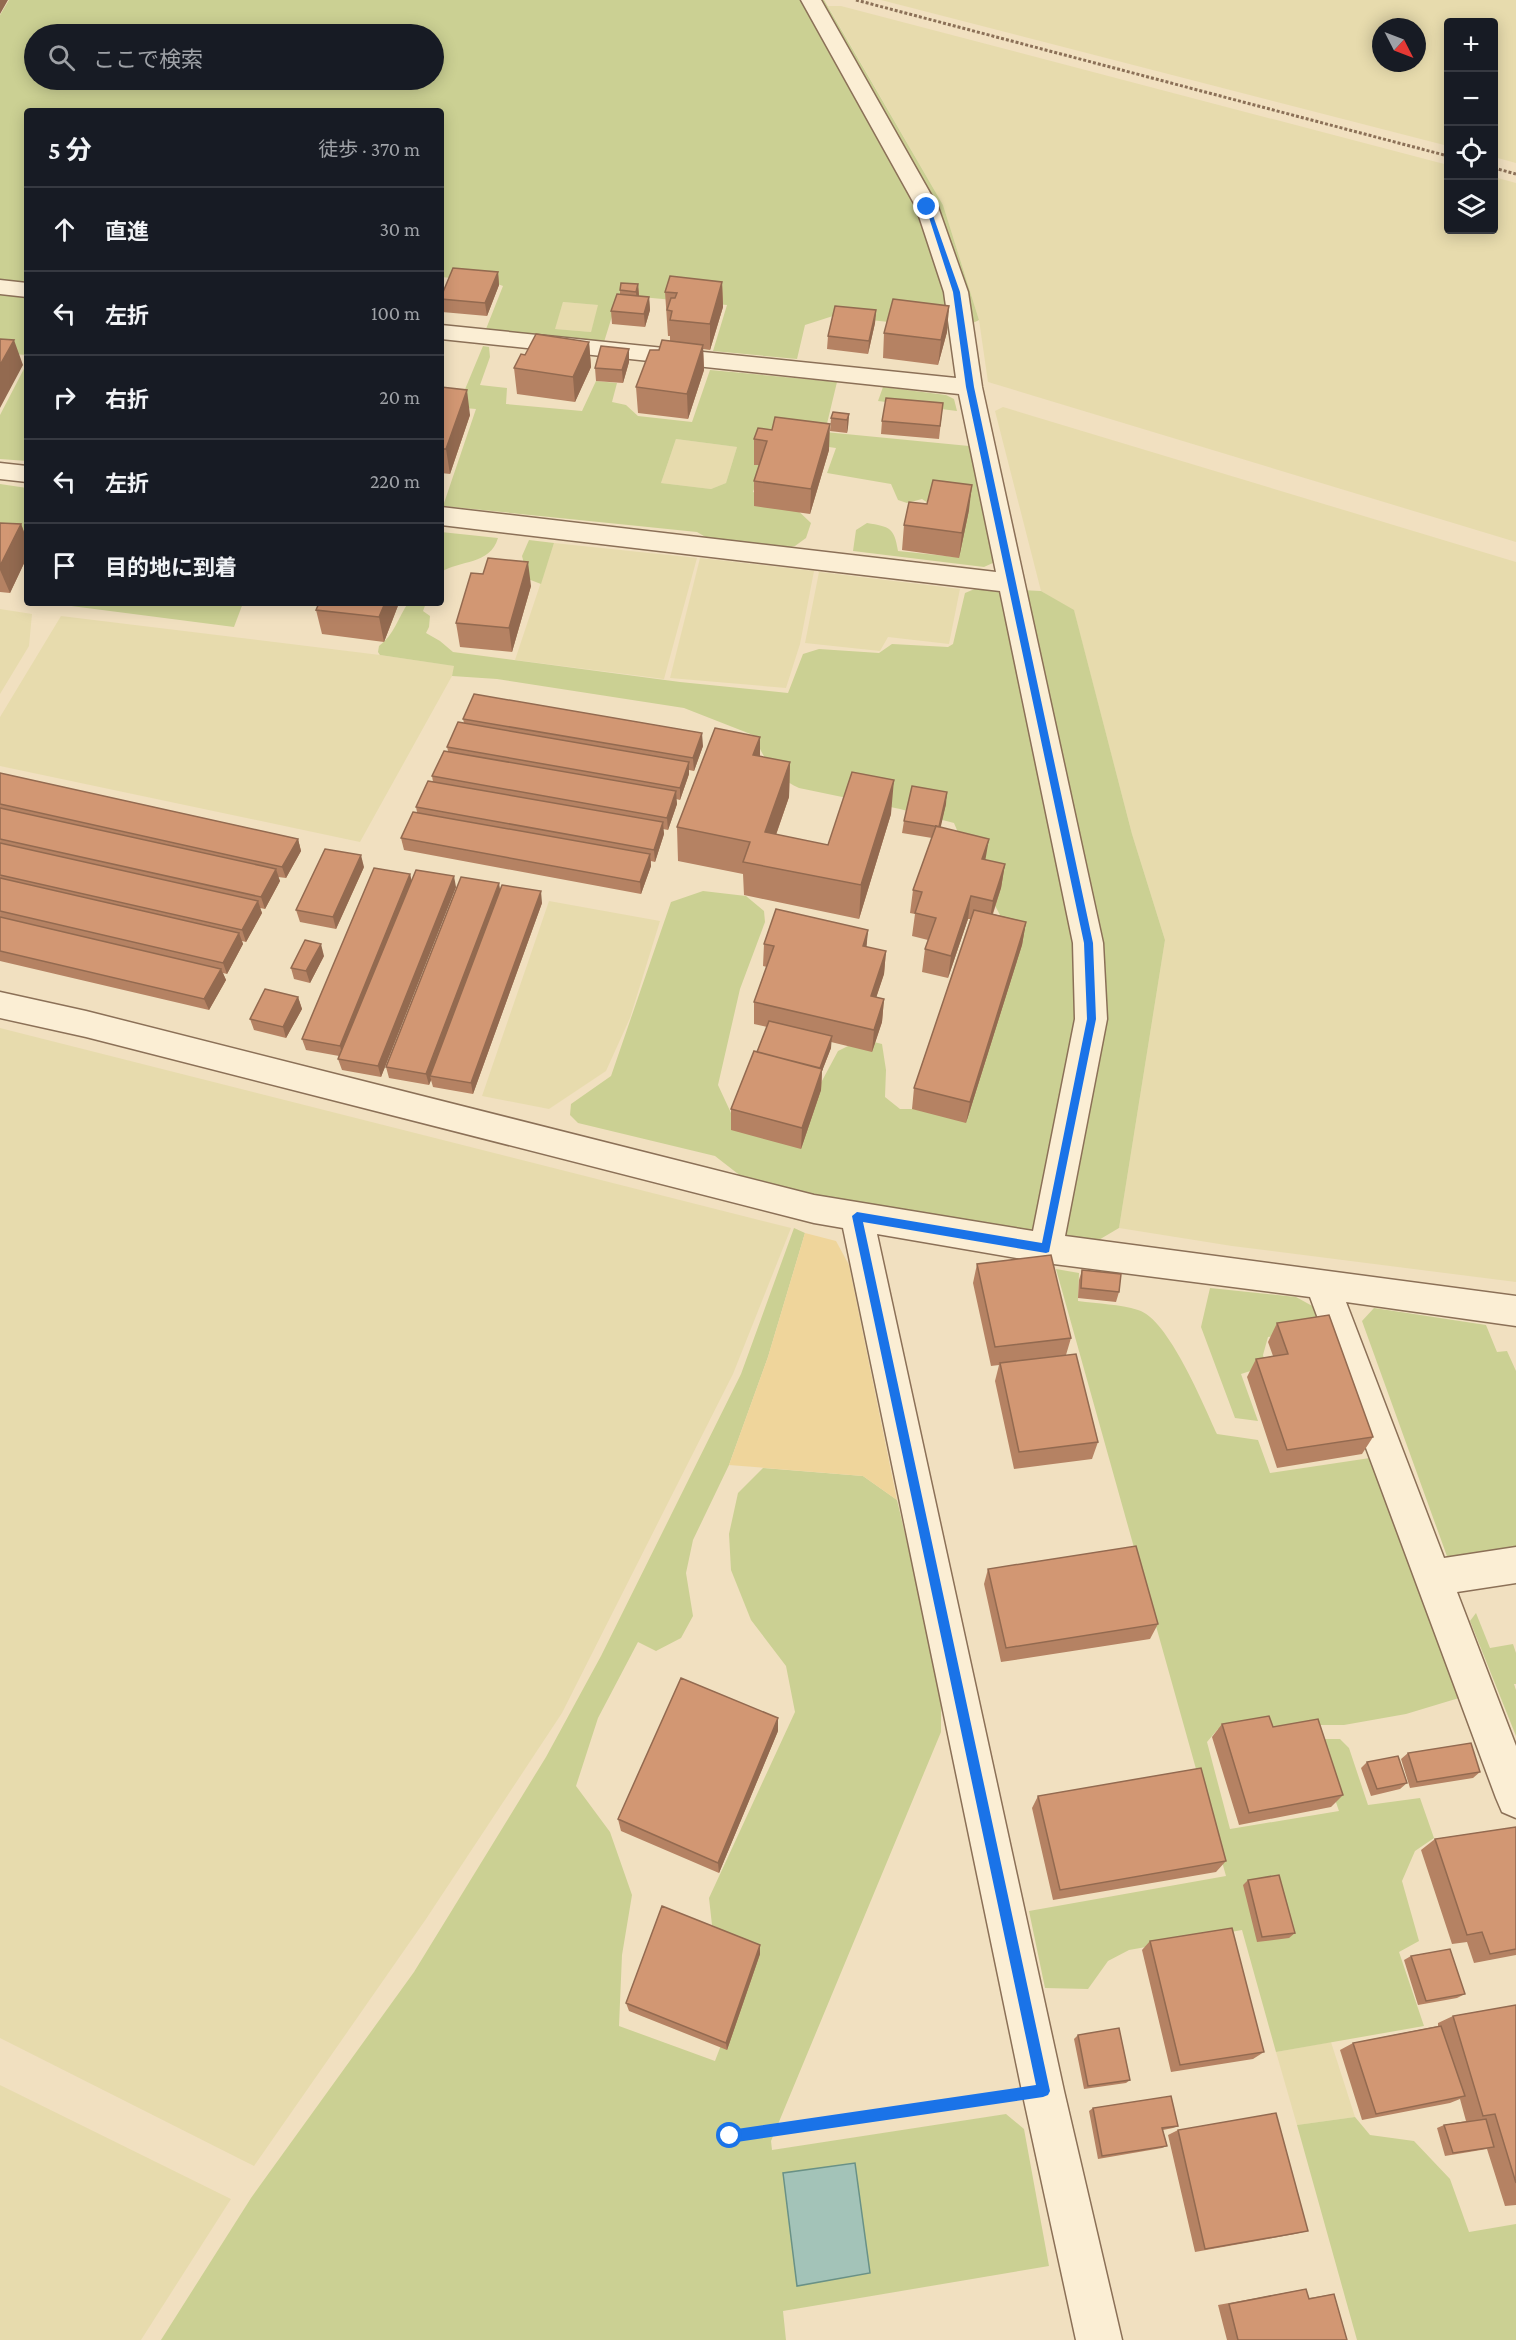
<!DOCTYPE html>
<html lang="ja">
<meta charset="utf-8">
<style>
:root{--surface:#171b24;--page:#20242c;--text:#f1f3f6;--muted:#9ea1a6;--line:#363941}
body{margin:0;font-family:"Crimson Pro","Noto Sans JP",serif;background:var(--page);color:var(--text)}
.controls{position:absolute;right:18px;top:18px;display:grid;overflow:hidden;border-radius:6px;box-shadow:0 3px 15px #0003}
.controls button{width:54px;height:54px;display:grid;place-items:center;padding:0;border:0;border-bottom:2px solid var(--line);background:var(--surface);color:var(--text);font:30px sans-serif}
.compass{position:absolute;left:1372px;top:18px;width:54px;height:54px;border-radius:50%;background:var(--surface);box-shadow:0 3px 15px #0003;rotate:132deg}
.stop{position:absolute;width:18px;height:18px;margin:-14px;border:4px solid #1a73e8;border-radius:50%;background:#fff}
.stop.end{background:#1a73e8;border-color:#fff;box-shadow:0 2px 6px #0008}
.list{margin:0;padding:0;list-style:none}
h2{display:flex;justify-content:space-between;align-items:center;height:78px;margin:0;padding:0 24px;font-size:26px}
h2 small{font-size:20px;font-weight:400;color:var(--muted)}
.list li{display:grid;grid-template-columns:39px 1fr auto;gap:18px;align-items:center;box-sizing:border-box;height:84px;padding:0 24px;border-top:2px solid var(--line)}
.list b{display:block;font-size:22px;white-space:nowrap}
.list em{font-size:20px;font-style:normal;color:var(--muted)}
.icon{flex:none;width:33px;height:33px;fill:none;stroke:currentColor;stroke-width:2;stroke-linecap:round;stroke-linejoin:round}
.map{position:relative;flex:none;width:1516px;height:2340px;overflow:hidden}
.search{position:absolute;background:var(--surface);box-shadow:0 3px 15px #0003;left:24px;top:24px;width:420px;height:66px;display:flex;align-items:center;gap:15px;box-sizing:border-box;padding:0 21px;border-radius:33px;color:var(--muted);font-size:22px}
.panel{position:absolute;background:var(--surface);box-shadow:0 3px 15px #0003;left:24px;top:108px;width:420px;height:498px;border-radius:6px}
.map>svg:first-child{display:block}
</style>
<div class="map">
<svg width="1516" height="2340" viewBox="0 0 1516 2340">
<rect width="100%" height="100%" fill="#f1e0c0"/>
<path fill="#e7dbad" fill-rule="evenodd" d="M881,0h635v163l-22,-6v-135h-46v124zM1381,27h36v36h-36z
M828,6h13l607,159v65h46v-53l22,6v359l-528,-160 -9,-62 -36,-115z
M563,302l36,3 -8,27 -37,-3z
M1003,407l513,155v720l-284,-36 -113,-18 46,-288 -33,-106 -58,-223 -33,-20 -46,-180z
M676,439l61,8 -11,36 -15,6 -50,-6z
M554,543l143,15 -33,121 -149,-19z
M700,558l114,13 -14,73 -14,44 -116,-10z
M819,572l141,17 -11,55 -61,-7 -8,14 -75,-8z
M0,609l32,5 -3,32 -29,48z
M61,616l319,39 75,11 -3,10 -92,166 -360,-76v-49z
M549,901l111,20 -30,97 -24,53 -57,38 -67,-13z
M0,1028l791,200 -58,146 -171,339 -136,206 -172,247 -254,-128z
M1331,2042l24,75 -58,8 -21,-73z
M0,2085l231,114 -90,141h-141z"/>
<path fill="#cbd093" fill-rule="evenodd" d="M9,0h815l119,205 36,115 -12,6 -13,3 -121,-13 -28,9 -8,34 -84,-8 14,-46 -86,-8h-23l-14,45 -118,-13 17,-43 -11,-4 -51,-5v-166h-414v244l-27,-2v-338zM34,34h400v46h-400zM563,302l35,3 -7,27 -36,-3z
M483,346l6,1 1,10 -10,28 27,3 -1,16 76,7 14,-30 21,2 -5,19 14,3 12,11 54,6 18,-52 127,12 -12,50 144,14 8,5 18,111 -11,5 -131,-16 3,-21 11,-7c23,4 27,4 31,28l58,6 13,-47 -38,-5 -9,-6 -15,4 -9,-3 -7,-16 -64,-11 9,-25 -65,-9 -18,53 38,12 20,19 -5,15 -11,8 -13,2 -73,-9 -12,-7 -254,-26 33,-97 -35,-3v-9l20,2zM676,439l61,8 -11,36 -15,6 -50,-6z
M27,363v98l-27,-2v-44z
M883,387l63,8 8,4 3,12 -79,-10z
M0,484l27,4v56l-27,1z
M441,532l57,6c-8,27 -38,22 -57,34z
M529,540l25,3 -13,41 -13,-5 -6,-23z
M977,588l64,3 33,19 58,224 33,106 -46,288 -22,13 -276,-41 -79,-23 -27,-21 -137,-33 -8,-8 1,-11 40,-28 60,-174 32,-11 43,5 18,15 1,11 -25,67 -22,96 13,28 50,22 19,-13 38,-71 24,-12 20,5 4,26 -1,27 15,12h54l55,-177 -45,-85 -10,-24 -54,-14 -101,-21c-27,-13 -33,-27 -46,-53l-69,-27 -187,-29 -45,-3 2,-10 -74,-11 -2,-3 1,-6c15,-11 19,-28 29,-43h18l-3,8 7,5 -1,11 -3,6 14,8 13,11 227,30 108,11 15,-39 16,-5 60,4 13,-9 56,3 5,-3 12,-51z
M48,603h195l-9,24z
M794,1228l11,5 -37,124 -39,108 -36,75 -7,33 7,43 -12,22 -25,13 -18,-9 -40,76 -22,68 34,46 22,63 -10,60 -3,71 96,35 43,-113 -46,-23 -3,-27 86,-186 -9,-46 -35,-46 -20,-50 -2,-36 9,-41 25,-25 100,8 34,24 44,187v45l-170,409 1,9 234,-36 18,15 25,137 -266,45 3,29h-625l90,-142 163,-226 132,-215 55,-101 140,-282z
M1056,1269l23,4 -1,28c20,3 42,3 60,9 30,8 66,96 79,124l41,6 12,33 100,-15 89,240 -53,16 -62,11h-28l-44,5 -9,-6 -45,5 -11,13 23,87 109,-18 -25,-72h26l9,9 19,57 52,-7 14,40 -19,13 -13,30 17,60 -20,11 25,74 -148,26 -34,-122 -113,20 -21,11 -20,28 -43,-1 -16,-77 197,-35z
M1210,1288l86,9 20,11 8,22 -56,7 -5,18 3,11 -25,8 17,47 -23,-3 -34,-91z
M1374,1308l112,17 11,27 10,-1 9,20v177l-68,11 -86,-238z
M1476,1613l14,35 23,-4 3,9v31h-2l2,6v46l-46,-115z
M1355,2117l15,18 44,6 36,38 19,53 47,-8v116h-159l-60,-215z"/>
<path fill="#efd59b" d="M805,1233l31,8 13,24 48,235 -34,-24 -134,-11 39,-108z"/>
<path fill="#a3c3b8" stroke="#699186" stroke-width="1.5" d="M855,2163l15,110 -73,13 -14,-113z"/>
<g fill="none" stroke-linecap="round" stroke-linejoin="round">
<defs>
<path id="minor" d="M801,0h20l117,207 30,85 14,95 121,556 4,76 -42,217 451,60v30l-170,-24 98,256 72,-11v36l-59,9 59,154v72l-14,-6 -6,-14 -186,-501 -264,-34 -169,-29 187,857 58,249h-46l-54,-249 -179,-863 -29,-5 -728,-186 -86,-19v-26l86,19 728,184 219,36 42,-212 -2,-76 -73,-352 -559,-66v-18l555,65 -37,-178 -518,-55v-14l515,53 -12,-86 -28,-85z
M0,280l27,3v14l-27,-3z
M0,463l27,3v16l-27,-3z"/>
</defs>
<use href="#minor" stroke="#8b7057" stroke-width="3"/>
<path stroke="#8b7057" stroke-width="3" stroke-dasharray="3 2" stroke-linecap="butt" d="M856,0l592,156
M1494,168l22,6"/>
<path stroke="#8b7057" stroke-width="4.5" stroke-dasharray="5 4" stroke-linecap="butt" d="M730,2136l265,-38"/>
<use href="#minor" fill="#fbeed4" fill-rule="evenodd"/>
</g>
<path fill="#b58263" d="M498,272l1,13 -12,31 -45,-4 -1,-15z
M722,282l1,25 -13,43 -7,-1 1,21 -16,49 -50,-6 -2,-26 23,-37 11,-9v-5h-2l-3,-44z
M638,284l1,12 10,1 1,13 -5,17 -33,-3 -1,-13 9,-17v-4z
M949,306l-2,26 -9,33 -55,-7 1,-25z
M876,310l-1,13 -7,31 -41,-5 1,-13z
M589,342l2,25 -16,35 -58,-8 -3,-26 11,-13z
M629,349v13l-6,21 -27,-2 -1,-13z
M441,387l29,28 -20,59 -9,-1z
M943,403l-4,36 -58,-5 1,-13z
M849,414l-1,13 -1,6 -17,-2 1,-13z
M772,430l57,20 -19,64 -56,-8v-25l5,-16h-5v-26z
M969,510l-10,48 -57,-8 2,-25z
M0,523l21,1 6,16v17l-17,36 -10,-1z
M483,574l48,12 -19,66 -52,-5 -4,-24z
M319,603h80l-15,39 -62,-8 -6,-24z
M463,719l240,27 -9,25 -5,-1v4l-9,26 -4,-1 1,5 -9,26 -5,-1 1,5 -9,28 -4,-1v5l-10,28 -237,-44 -3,-12 16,-26 -1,-5 17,-25 -1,-6 16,-25 -1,-4 17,-24z
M760,757l30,5 -1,35 -13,38 52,10 63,-31 -32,105 -115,-24 -1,-21 -65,-13 -1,-34z
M0,773l298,66 3,12 -15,27 -8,-1 2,4 -15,28 -5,-1 2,5 -16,29 -4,-1 1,3 -16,30 -4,-1 3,7 -17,30 -209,-49z
M946,804l-6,23 46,33 19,4 -4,24 -8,26 33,8 -4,23 -56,178 -54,-14 2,-21 57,-169h-3l-20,59 -26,-6 3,-23 3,-9 -16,-4 3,-22 -5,-1 3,-23 19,-52 -30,-5 2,-12z
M364,867l-28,62 -36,-7 -4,-12z
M410,874l1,7 45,6 -75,190 -39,-7 -4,-11 1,-3 -33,-6 -4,-11z
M500,890l42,13 -69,191 -40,-7 -2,-7 -2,5 -40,-7 -3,-11z
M868,930l-2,17 20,4 -2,23 -8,24 8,1 -2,23 -10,30 -41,-10v6l-9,23 -1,19 -20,59 -70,-19v-21l26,-57 10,-25 -13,-3v-22l13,-35 -4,-1 1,-22z
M324,956l-14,27 -16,-4 -3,-11z
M298,997l4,12 -16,29 -32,-8 -4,-11z
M977,1264l94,74 -5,17 32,87 -6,17 -78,10 -19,-88 4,-16 -8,1 -18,-83z
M1082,1270l37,22 -3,10 -38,-4 1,-18z
M1277,1323l96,114 -11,17 -85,14 -30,-91 9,-18 17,-3 -5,-14z
M988,1569l170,55 -8,15 -149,23 -17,-78z
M1222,1724l51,3 70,68 -12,12 -92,18 -27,-88z
M778,1731l-59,142 -98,-42 -3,-12z
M1408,1753l72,19 -7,6 -63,10 -9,-29z
M1367,1762l40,21 -7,6 -29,7 -10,-28z
M1038,1796l188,65 -10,11 -163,28 -21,-92z
M1516,1827v128l-42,8 -7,-21 -15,2 -31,-94 14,-11z
M1248,1880l47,53 -6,5 -32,4 -14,-57z
M1150,1941l114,111 -11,7 -82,13 -29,-122z
M760,1945v9l-33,96 -98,-39 -3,-8z
M1411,1956l54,38 -8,4 -39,7 -14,-45z
M1516,2005v200l-11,1 -18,-57 -42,7 -8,-28 7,-3 22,-4 -6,-22 -10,4 -88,17 -22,-70 13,-7 85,-17v-3l15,-7z
M1078,2035l52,45 -4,3 -42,6 -10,-50z
M1093,2108l85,18 -5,2 -10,2 4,16 -5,2 -64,11 -9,-48z
M1178,2130l130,101 -13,3 -100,18 -27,-117z
M1306,2289l3,9 25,-4 13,46h-120l-9,-35z"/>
<path fill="#936a50" d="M0,0h8l-8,14z
M498,272l1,13 -12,31 -2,-13z
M722,282l1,25 -13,43v-26z
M638,284l1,13 -2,8 -1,-13z
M649,297l1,13 -5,17 -1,-13z
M949,306l-2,26 -9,33 3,-25z
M876,310l-1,13 -7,31 1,-13z
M441,333l3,19 -3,8z
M14,340l9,25 -23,43v-43z
M589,342l2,25 -16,35 -2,-25z
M703,345l1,25 -16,49 -1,-25z
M629,349v13l-6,21 -1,-13z
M467,390l3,25 -20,59 -4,-25z
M849,414l-1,13 -1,6v-13z
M830,424l-1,26 -19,64 1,-25z
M972,485l-3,25 -10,48 3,-25z
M21,524l6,16v17l-17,36 -10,-23v-4z
M528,562l3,24 -19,66 -3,-24z
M385,603h14l-15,39 -5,-25z
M702,733l1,13 -9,25 -1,-13z
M760,737v34l-7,-16z
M689,762v12l-9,26v-12z
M790,762l-1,35 -24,69v-34z
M894,780l-3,34 -32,105 2,-34z
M676,791l1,13 -9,26 -1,-12z
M947,792l-1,12 -8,35 1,-12z
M663,822l1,12 -9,28 -1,-12z
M298,839l3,12 -15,27 -4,-11z
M989,839l-4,23 -3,-3z
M650,854l1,12 -10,28 -1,-12z
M361,855l3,12 -28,62 -3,-12z
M1005,864l-4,24 -12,36 4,-23z
M276,869l4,12 -15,28 -4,-12z
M410,874l3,12 -70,171 -3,-11z
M454,876l2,11 -75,190 -3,-11z
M499,883l2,12 -71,181 1,4 -2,5 -3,-11z
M541,891l1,12 -69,191 -2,-11z
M971,896l-3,23 -20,59 3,-22z
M258,901l4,12 -16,29 -4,-12z
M1026,922l-4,23 -56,178 4,-21z
M868,930l-2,23 -3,-7z
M239,933l4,11 -16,30 -4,-11z
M321,944l3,12 -14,27 -4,-12z
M886,951l-2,23 -15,45 2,-23z
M221,969l5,11 -17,30 -5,-11z
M298,997l4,12 -16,29 -3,-11z
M884,999l-2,23 -10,30 2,-22z
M832,1036l-1,12 -9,23 -1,19 -20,59 1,-21 17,-56z
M778,1718v13l-59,142 -1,-10z
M760,1945v9l-33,96 -1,-7z"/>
<path fill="#d29773" stroke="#936a50" stroke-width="1.5" d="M453,268l45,4 -13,31 -44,-4v-2z
M670,276l52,6 -12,42 -40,-4 2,-9 -5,-1 4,-12h4l2,-5 -12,-1z
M621,283l17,1 -2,8 -16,-2z
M617,294l32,3 -5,17 -33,-3z
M893,299l56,7 -8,34 -57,-7z
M835,306l41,4 -7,31 -41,-5z
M536,334l53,8 -16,35 -59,-9 7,-14 4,1z
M0,339l14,1 -14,25z
M662,340l41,5 -16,49 -51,-7 14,-37h9z
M601,346l28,3 -7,21 -27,-2z
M441,387l26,3 -21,59h-5z
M886,398l57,5 -3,23 -58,-5z
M833,412l16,2 -2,6 -16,-2z
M775,417l55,7 -19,65 -57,-8 13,-40 -13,-2 4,-11 14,2z
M933,480l39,5 -10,48 -58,-8 5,-23 18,2z
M0,523l21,1 -21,42z
M488,558l40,4 -19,66 -53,-5 15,-50 12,1z
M319,603h66l-6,14 -63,-7z
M474,694l228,39 -9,25 -230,-39z
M458,722l231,40 -9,26 -233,-41z
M715,728l45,9 -7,18 37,7 -25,70 63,13 24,-73 42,8 -33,105 -118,-23 7,-20 -73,-15z
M444,751l232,40 -9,27 -235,-42z
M0,773l298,66 -16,28 -282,-63z
M428,781l235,41 -9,28 -238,-43z
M912,786l35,6 -8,35 -35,-6z
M0,808l276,61 -15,28 -261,-58z
M413,812l237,42 -10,28 -239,-44z
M936,826l53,13 -7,20 23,5 -12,37 -22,-5 -20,60 -26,-7 11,-31 -21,-5 7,-21 -9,-2z
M0,843l258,58 -16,29 -242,-55z
M325,849l36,6 -28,62 -37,-7z
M374,868l36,6 -70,172 -38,-7z
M416,870l38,6 -76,190 -40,-7z
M461,877l38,6 -73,191 -40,-7z
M0,878l239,55 -16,30 -223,-52z
M502,885l39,6 -70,192 -41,-7z
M776,909l92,21 -5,16 23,5 -15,45 13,3 -10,31 -120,-28 20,-56 -10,-2z
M974,910l52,12 -56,180 -56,-14z
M0,917l221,52 -17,30 -204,-48z
M305,940l16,4 -15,27 -15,-3z
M265,989l33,8 -15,30 -33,-8z
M769,1021l63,15 -12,32 -63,-16z
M754,1051l68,18 -20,59 -71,-19z
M1051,1255l20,83 -76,9 -18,-83z
M1082,1270l39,4 -2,18 -38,-4z
M1329,1315l44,122 -86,13 -31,-91 32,-5 -11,-31z
M1076,1354l22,88 -79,10 -19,-89z
M1136,1546l22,78 -152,24 -18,-79z
M681,1678l97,40 -60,145 -100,-44z
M1269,1716l4,11 45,-8 25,76 -94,18 -27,-89z
M1471,1743l9,29 -63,10 -9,-29z
M1398,1756l9,27 -30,6 -10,-27z
M1201,1768l25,93 -166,29 -22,-94z
M1516,1827v122l-26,5 -8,-22 -15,3 -32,-96z
M1279,1875l16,58 -33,4 -14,-57z
M662,1906l98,39 -34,98 -100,-40z
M1232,1928l32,124 -84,13 -30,-124z
M1450,1949l15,45 -39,7 -15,-45z
M1516,2005v178l-21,-69 -12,2 -30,-100z
M1441,2026l24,70 -89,18 -23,-71z
M1119,2028l11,52 -42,6 -10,-51z
M1171,2096l7,30 -16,2 5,18 -65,10 -9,-48z
M1276,2113l32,118 -103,18 -27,-119z
M1486,2119l8,28 -41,6 -9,-28z
M1306,2289l3,10 25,-5 13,46h-109l-9,-36z"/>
<path fill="#1a73e8" d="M925,205l5,2 30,85 14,95 119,556 3,76 -47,233 -3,1 -183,-31 187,869 -2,4 -5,2 -313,46 -4,-2 -2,-5 2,-4 4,-2 306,-45 -184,-869 5,-4 185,31 45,-224 -3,-76 -118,-556 -13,-95z"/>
</svg>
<div class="controls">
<button>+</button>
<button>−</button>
<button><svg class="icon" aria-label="locate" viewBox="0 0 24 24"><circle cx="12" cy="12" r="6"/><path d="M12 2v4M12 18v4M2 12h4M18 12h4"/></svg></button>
<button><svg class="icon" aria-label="layers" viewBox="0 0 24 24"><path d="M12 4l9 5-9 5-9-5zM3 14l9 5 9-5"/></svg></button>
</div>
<svg class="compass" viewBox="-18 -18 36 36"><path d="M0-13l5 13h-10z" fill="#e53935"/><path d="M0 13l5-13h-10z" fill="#9ea1a6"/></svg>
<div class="stop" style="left:730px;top:2136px"></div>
<div class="stop end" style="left:927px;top:207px"></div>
<div class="search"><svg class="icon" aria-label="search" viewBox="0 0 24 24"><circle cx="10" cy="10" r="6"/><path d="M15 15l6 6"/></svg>ここで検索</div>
<section class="panel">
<h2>5 分<small>徒歩 · 370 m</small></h2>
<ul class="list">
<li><svg class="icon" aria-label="ahead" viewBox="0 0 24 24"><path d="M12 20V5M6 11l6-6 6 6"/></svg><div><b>直進</b></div><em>30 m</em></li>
<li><svg class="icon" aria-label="left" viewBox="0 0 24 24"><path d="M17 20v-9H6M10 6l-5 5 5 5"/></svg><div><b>左折</b></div><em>100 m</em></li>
<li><svg class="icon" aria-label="right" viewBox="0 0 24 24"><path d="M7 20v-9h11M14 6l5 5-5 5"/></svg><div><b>右折</b></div><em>20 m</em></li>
<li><svg class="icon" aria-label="left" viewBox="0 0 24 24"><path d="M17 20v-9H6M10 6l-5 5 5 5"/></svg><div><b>左折</b></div><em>220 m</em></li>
<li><svg class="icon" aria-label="arrive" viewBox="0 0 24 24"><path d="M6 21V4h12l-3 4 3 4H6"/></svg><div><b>目的地に到着</b></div></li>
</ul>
</section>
</div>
